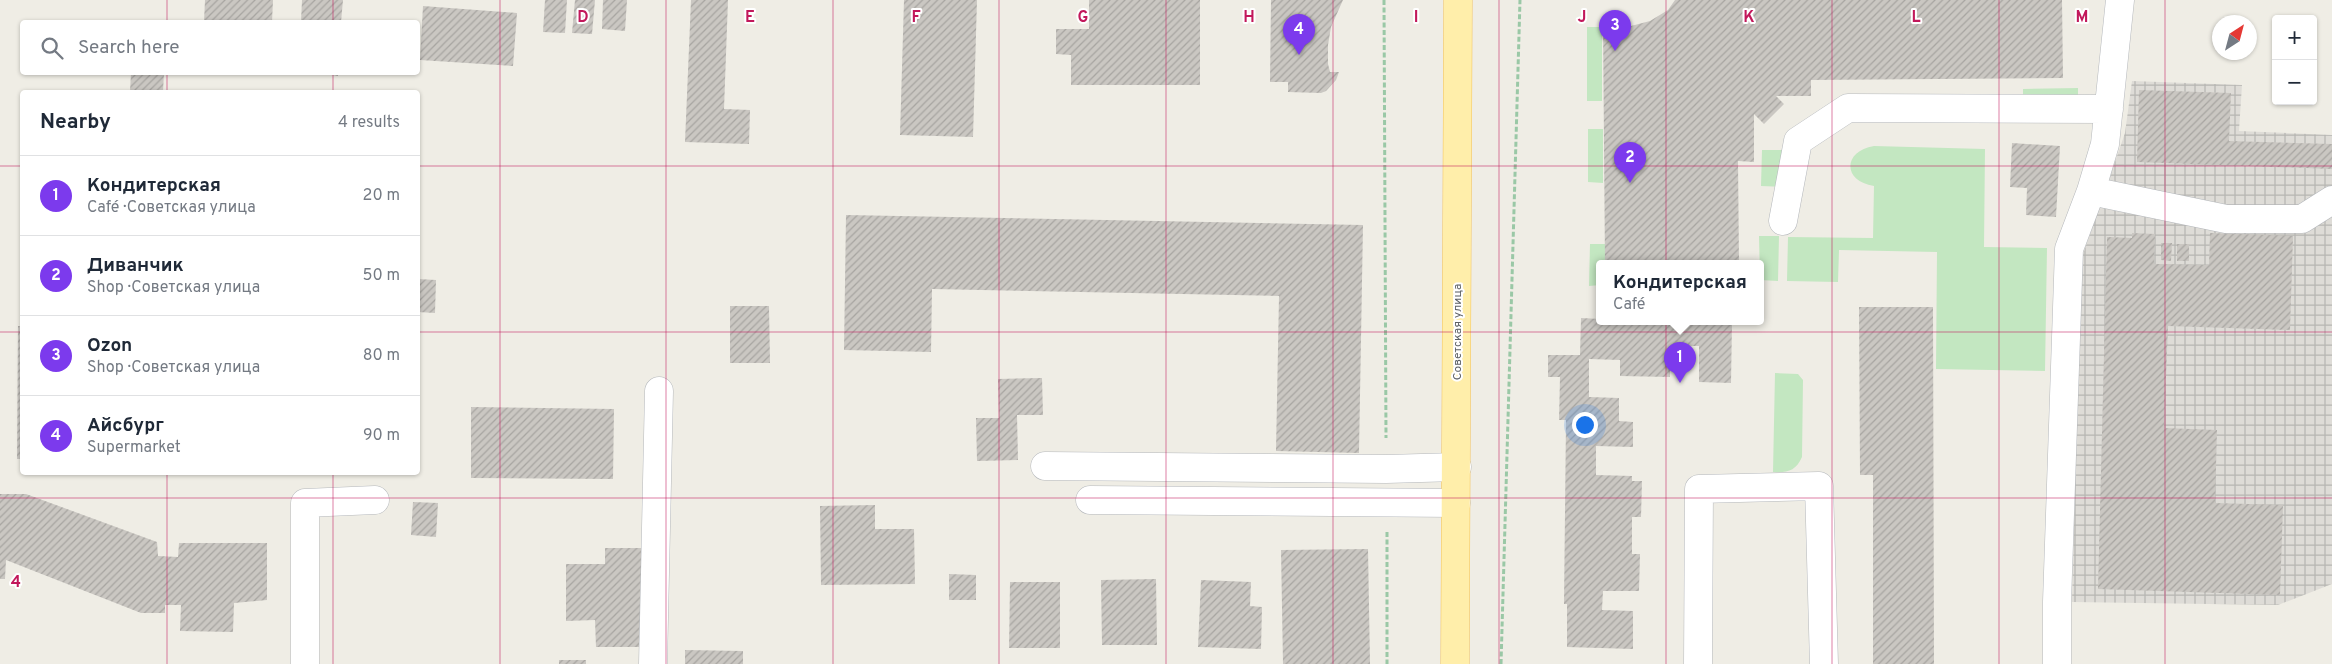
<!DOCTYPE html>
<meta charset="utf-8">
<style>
:root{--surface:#fff;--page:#f6f6f7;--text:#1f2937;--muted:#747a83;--line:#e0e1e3;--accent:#7c3aed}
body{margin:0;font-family:Overpass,sans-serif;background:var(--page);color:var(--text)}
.controls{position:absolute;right:15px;top:15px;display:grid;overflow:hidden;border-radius:5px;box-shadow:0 1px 4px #0004}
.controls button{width:45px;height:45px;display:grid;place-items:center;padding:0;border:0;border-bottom:1px solid var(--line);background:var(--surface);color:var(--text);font:25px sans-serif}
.compass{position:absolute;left:2212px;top:15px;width:45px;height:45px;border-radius:50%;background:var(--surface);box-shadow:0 1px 4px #0004;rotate:36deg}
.you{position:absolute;left:1584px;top:424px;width:18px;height:18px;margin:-12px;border:4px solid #fff;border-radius:50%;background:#1a73e8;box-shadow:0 0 0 8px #1a73e833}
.badge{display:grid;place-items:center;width:32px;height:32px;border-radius:50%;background:var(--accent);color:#fff;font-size:16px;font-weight:700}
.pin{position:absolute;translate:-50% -41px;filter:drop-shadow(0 1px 2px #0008)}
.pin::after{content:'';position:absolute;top:26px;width:18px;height:15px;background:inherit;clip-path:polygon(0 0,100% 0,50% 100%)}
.popup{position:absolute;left:1596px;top:260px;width:168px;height:65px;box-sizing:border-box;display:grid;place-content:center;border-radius:5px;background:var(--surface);filter:drop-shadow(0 1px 4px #0005);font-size:16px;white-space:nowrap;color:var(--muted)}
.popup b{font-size:19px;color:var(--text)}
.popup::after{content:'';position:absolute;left:50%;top:100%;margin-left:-10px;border:10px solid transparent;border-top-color:var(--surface)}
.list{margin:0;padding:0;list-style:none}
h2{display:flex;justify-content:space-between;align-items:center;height:65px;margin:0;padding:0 20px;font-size:21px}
h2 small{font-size:16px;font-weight:400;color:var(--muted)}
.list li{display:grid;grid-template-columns:32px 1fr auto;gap:15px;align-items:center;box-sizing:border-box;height:80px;padding:0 20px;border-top:1px solid var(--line)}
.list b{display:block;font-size:19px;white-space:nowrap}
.list p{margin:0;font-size:16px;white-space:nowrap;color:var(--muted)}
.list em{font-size:16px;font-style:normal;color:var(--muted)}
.icon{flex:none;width:28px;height:28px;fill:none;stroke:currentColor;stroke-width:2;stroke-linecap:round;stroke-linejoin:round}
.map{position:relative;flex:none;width:2332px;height:664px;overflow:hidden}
.search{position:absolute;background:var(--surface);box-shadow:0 1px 4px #0004;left:20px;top:20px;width:400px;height:55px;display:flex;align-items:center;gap:12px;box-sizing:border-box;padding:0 18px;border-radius:5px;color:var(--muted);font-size:19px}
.panel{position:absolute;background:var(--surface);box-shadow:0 1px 4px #0004;left:20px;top:90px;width:400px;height:385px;border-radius:5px}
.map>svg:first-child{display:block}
</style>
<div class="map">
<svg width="2332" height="664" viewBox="0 0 2332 664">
<defs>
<pattern id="industrial-grid" width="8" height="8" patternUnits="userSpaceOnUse" patternTransform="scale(1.25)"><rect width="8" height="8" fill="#dedcd7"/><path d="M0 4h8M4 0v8" fill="none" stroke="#b7b6b2"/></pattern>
<pattern id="building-hatch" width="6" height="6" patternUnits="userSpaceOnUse" patternTransform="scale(1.25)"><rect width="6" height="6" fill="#cac7c2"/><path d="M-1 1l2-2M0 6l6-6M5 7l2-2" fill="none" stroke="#a7a5a1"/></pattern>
</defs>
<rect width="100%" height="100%" fill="#efede5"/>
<path fill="url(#industrial-grid)" d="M2132,81l110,4 -3,46 93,4v449l-54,21 -206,-3 9,-342 44,-127z"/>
<path fill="#c3e7c1" d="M1587,27h15v74h-15z
M2078,88v18l-55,2v-19z
M1588,129h15v54l-15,-1z
M1874,146l111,3 -1,98 63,1 -2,123 -109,-2 1,-117 -98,-2 -1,32 -51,-1 1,-44 85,1 1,-52c-32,-5 -31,-35 0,-40z
M1762,150h28v37l-29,-1z
M1759,236h20l-1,45 -18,-1z
M1590,244h15v20h-5v21l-11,1z
M1775,373l23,1 5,6 -1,77c-6,14 -15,16 -29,15z"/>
<path fill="url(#building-hatch)" d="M205,0h68l-1,22h-68z
M302,0h41l-2,22h-40z
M545,0h22l-2,33 -22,-1z
M575,0h20l-3,34 -20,-1z
M603,0h24l-2,31 -23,-2z
M691,0h37l-4,109 26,1 -1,34 -64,-2z
M904,0h73l-4,137 -73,-2z
M1089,0h111v85h-129v-30l-15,-1v-25h33z
M1271,0h72l-12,27 -3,18v19l2,8h9l-3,8 -10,11 -5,2 -33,-1v-10h-18z
M1675,0h387l1,78 -252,2v16h-35l8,8 -20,20 -10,-10v48l-16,-1 1,103h-134l-2,-243 7,4 21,1 19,-5 18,-11z
M423,6l94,7 -4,53 -93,-6z
M131,72h33l-1,20h-33z
M309,72h29v4z
M2139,90l92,3 -2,48 103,3v25l-195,-7z
M2012,143l48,3 -4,71 -30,-2 1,-27 -17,-1z
M846,215l517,10 -4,228 -83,-2 3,-155 -347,-7 -1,63 -87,-2z
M2132,233l23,1 -1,30 55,1 1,-32 83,3 -3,94 -122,-4 -4,102 53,2 -2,73 68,2 -3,90 -182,-6 9,-352 25,1z
M2161,243h11l-1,18 -10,-1z
M2177,244h12v17h-12z
M418,279l18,1 -1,33 -17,-1z
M730,306h39l1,57h-40z
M1859,307h74l1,357h-61v-189h-13z
M1581,318l19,1v3h132l-1,61 -32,-1v-36h-29v31l-50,-1v-16l-31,-1v38l30,1v23l14,1v25l-37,-1v29l36,1v5h10l-1,36h-9v37h8l-1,37h-36l-1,19 31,1v38l-66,-2v-43h-3l2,-184h-7l1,-43h-12v-22h32z
M18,326h4v133h-5z
M1042,378l1,37h-26l1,45 -41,1 -1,-43h23l-1,-39z
M471,407l143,2 -1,70 -142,-1z
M0,494h26l131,48 1,14 20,1 1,-14h88v57l-33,3 -1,29 -53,-1 1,-26h-16v8h-24l-135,-53 -1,19h-5z
M413,502l25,1 -2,34 -25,-2z
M875,505v24h39l1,55 -94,1 -1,-79z
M605,548h39l1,99h-49l-1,-27 -29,1v-57h39z
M1368,549l2,115h-87l-2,-114z
M949,574l27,1v25h-27z
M1156,579l1,66h-55l-1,-65z
M1201,580l50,2 -1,24 12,1 -1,42 -63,-2z
M1010,582h50v66h-51z
M685,650l58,1v13h-58z
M559,660h27v4h-27z"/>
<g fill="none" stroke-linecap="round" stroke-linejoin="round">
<defs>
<path id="minor" d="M2091,191l135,28h76l30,-19
M1783,221l15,-80 50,-33 261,1
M1045,466l341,3 71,-2
M1090,500l366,3
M305,664v-161l70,-3
M653,664l6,-273
M1698,664l1,-175 120,-3 5,178
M2057,664v-62l12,-353 22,-58 14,-47 15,-144"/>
<path id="major" d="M1455,664l3,-664"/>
</defs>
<use href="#minor" stroke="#b5b8bc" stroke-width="29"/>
<use href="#major" stroke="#f3c25b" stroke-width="29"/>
<path stroke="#9ac8a6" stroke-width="3" stroke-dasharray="5 2.5" stroke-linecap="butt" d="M1384,0l2,438
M1387,532v132
M1501,664l19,-664"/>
<use href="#minor" stroke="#fff" stroke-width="28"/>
<use href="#major" stroke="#fea" stroke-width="28"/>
</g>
<path fill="none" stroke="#c2185b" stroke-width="1" stroke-opacity="0.55" d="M167,0v22M333,0v22M500,0v664M666,0v664M833,0v664M999,0v664M1166,0v664M1333,0v664M1499,0v664M1666,0v664M1832,0v664M1999,0v664M2165,0v664M167,72v20M333,72v20M0,166h22M418,166h1914M0,332h22M418,332h1914M167,472v192M333,472v192M0,498h2332"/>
<g text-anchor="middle" stroke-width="4" stroke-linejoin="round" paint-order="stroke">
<g font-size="12" fill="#5d6166" stroke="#fff">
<text transform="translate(1457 332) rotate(-90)" y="4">Советская улица</text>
</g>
</g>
<g font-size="16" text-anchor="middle" font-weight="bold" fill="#c2185b" stroke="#fff" stroke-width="4" stroke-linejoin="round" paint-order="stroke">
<text x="583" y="22">D</text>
<text x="750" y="22">E</text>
<text x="916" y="22">F</text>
<text x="1083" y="22">G</text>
<text x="1249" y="22">H</text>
<text x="1416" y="22">I</text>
<text x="1582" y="22">J</text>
<text x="1749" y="22">K</text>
<text x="1916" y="22">L</text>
<text x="2082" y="22">M</text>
<text x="16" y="587">4</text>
</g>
</svg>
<div class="controls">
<button>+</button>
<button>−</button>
</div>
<svg class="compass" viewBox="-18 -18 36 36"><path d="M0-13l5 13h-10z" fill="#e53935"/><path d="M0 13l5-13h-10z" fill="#747a83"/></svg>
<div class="you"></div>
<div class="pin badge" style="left:1680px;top:383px">1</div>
<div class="popup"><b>Кондитерская</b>Café</div>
<div class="pin badge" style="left:1630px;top:183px">2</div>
<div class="pin badge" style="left:1615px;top:51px">3</div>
<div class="pin badge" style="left:1299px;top:55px">4</div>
<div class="search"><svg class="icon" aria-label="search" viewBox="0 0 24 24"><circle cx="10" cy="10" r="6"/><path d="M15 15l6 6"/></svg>Search here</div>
<section class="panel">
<h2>Nearby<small>4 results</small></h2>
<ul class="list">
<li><span class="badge">1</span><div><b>Кондитерская</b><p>Café · Советская улица</p></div><em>20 m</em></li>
<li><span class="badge">2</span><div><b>Диванчик</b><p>Shop · Советская улица</p></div><em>50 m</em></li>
<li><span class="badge">3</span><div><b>Ozon</b><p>Shop · Советская улица</p></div><em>80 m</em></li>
<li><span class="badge">4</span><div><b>Айсбург</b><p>Supermarket</p></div><em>90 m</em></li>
</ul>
</section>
</div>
